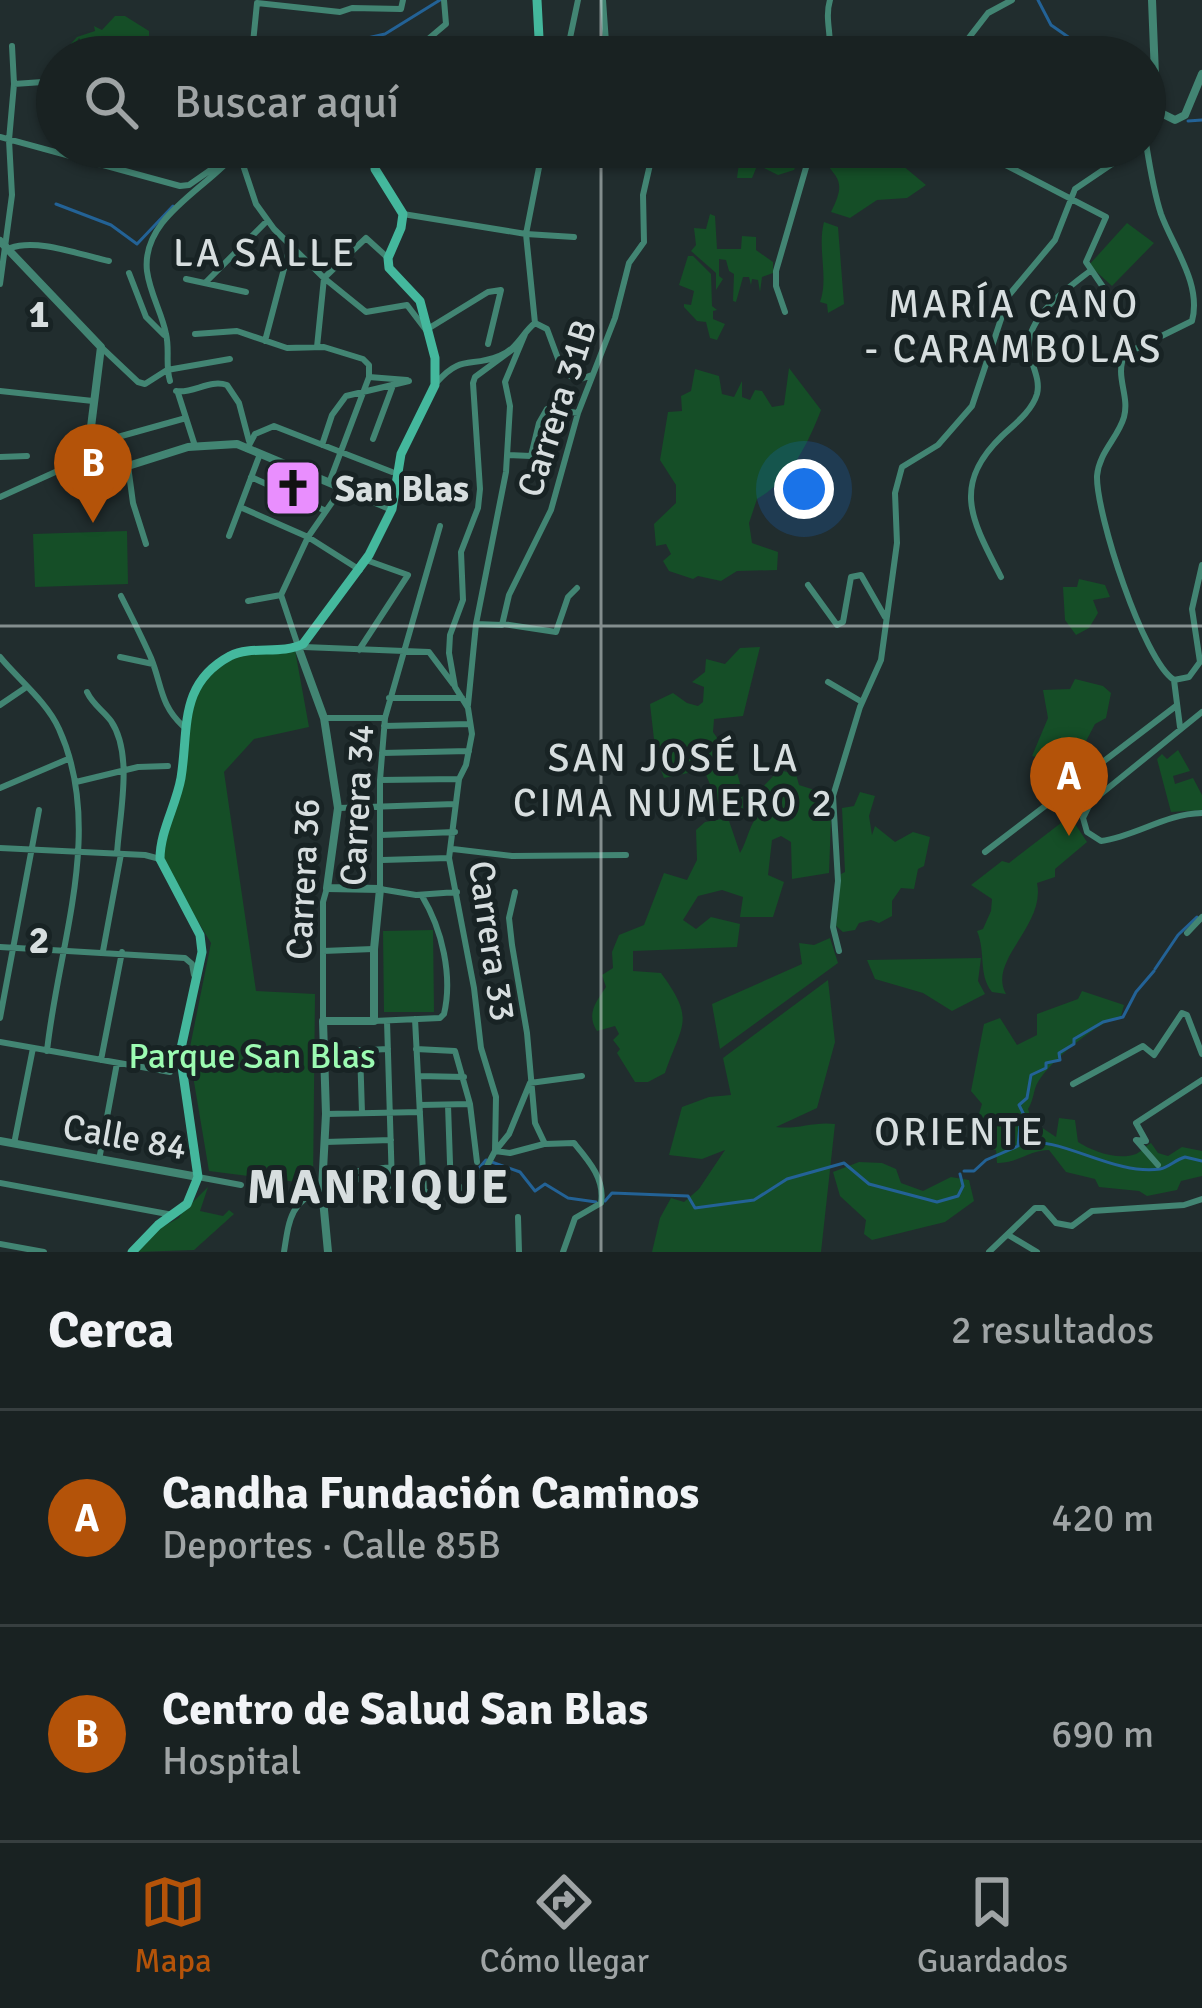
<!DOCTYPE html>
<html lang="es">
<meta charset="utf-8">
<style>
:root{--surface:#192222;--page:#262f2f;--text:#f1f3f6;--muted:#9fa4a5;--line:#373f40;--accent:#b45309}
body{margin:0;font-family:Signika,sans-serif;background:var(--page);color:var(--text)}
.you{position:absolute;left:804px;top:489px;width:42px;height:42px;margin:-30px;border:9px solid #fff;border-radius:50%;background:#1a73e8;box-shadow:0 0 0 18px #1a73e833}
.badge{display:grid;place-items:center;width:78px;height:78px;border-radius:50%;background:var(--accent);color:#fff;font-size:39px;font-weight:700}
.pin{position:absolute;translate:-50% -99px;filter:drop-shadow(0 3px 6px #0008)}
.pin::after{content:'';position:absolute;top:63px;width:42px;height:36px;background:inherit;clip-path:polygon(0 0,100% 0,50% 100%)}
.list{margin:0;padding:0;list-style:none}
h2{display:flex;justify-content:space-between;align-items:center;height:156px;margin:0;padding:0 48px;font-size:51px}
h2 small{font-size:39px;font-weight:400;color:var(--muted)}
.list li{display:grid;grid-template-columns:78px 1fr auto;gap:36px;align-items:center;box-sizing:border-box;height:216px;padding:0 48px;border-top:3px solid var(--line)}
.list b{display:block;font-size:45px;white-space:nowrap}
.list p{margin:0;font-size:39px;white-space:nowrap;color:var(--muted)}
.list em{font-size:39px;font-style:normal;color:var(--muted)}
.icon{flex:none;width:66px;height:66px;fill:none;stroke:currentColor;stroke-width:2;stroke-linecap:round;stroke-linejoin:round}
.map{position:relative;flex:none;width:1202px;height:1252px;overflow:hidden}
.search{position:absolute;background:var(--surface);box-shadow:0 3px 9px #0004;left:36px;right:36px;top:36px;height:132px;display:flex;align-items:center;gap:30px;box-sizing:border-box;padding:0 42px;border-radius:66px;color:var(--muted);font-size:45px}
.sheet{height:588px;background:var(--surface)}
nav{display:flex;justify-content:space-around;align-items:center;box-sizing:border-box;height:168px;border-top:3px solid var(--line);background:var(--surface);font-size:33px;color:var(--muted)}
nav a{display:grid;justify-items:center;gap:6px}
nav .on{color:var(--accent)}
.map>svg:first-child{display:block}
</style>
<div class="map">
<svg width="1202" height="1252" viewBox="0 0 1202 1252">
<rect width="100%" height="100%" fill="#212d2e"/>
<path fill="#154e27" d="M115,16h10l24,15v8l-19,4v6l-8,8h-22l-3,-10 -10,2 -8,-11 -8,13 -4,-3 10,-11 18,-6 -1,-5 8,4z
M746,147h58l-10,23 -16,5 -14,-7 -4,-9 -8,19h-15l3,-23z
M821,147h69l12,18 24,20 -19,13 -30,2 -27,18 -19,-6c21,-41 -4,-32 -10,-65z
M710,214l5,2 2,33h24l1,-13 14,1v13l17,12v11l-11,4 -2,15 -2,-12 -6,-1 -1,6 -2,-8h-6l-7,25 -3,-1 1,-27 -5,-3 -3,-11 -7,-1v17l4,3 -7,11v-17l-25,-22 5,-6 -2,-17 12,1z
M824,222l14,5 6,77 -16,9 -1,-9 -7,-2c9,-24 -3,-54 4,-80z
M1127,223l27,20 -42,43 -23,-21z
M688,256h5l18,18 1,32 5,4 -4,1v8l12,5 -8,16 -7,-2 -4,-16 -9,-1 -13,-14v-3l7,1 3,-14 -15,-6z
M789,368l32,42c-14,36 -31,70 -64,89l-8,24 3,20 26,9 -1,18 -40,1 -16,10 -23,-5 -5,3 -24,-8 -6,-10 8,-7 -5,-10 -10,2 -2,-22 22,-21v-18l-16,-25 8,-48 14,-1 -1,-15 10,-5 4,-22 24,7 3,18 12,3 8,-16v16l8,3 5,-10 7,1 10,16 12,-2z
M127,531l1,53 -93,3 -2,-53z
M1079,579l26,6 5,12 -17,3 5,13 -9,15 -13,7 -11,-15 -2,-33h14z
M760,647l-17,69 -29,3 -1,13c19,27 30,44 30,78l-8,8 -14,-9 -19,-43h-11l-3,7 -24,5 -8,-21 -6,-53 23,-11 14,10 11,3 5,-4 1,-15 -12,-5 13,-10 1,-13 19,5 15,-16z
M295,650l14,77 -55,12 -30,33 32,219 59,3 -2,190 -104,-13 -20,-119 22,-109 -46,-76 -2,-20 22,-68 4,-70 18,-33 35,-23z
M1075,679l28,7 8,7 -5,25 -11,6 -11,21 8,9 -20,19 -13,-9 -27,-8 16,-38 -5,-28 27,-1z
M1178,750l12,21 -17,5 2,8 18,-6 9,17v15l-31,2 -14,-53 5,-5 5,5z
M779,770l17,4 3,11 28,9 4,25 -2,54 -37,6 -1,-37 -10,-6 -9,4 -4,35 16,7 -11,35h-33l3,-20 -21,-7 -24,6 -15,24 13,9 15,-12 29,7 -3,23 -104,4v20l28,2c35,48 21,50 4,100l-17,9h-13l-18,-29 3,-4 -7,-9 6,-6 -4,-8 -18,5c-11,-17 -1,-29 9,-44l-4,-12 11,-7 -1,-16 7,-17 25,-10 20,-52 23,7 10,-20 -1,-30 9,-8 23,-4 12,35c8,-13 10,-32 21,-41l-2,-21z
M860,792l15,4 -6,20 3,19 3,-9 20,16 18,-10 17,5 -6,29 -6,3 -4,20 -13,-1 -9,13v15l-13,7 -8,-3 -12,3 -4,7 -12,2 -7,-6 5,-52 4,-2 -3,-64 12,-2z
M1070,816l17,26 -32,27v8l-18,6c9,43 -50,77 -31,111l-14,-2c-14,-17 -6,-40 -15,-61l6,-2 8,-18 1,-12 -21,-14 31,-24 7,2z
M433,930l1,82h-50l-1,-81z
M830,938l8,25 -118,86 -8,-45 90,-40 -3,-21 15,2z
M981,958l-3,23 7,13 -33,17 -29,-18 -48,-14 -8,-19z
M828,980l7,62 -18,66 -41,19c21,3 38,-6 59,-3l-14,128h-169l8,-34 11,-20 13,4 15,-13 26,-39 -23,9 -33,-4 13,-48 27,-10 22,-2 -8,-37z
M1082,991l42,14 -3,11c-23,6 -70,44 -83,66 -5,8 -4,18 -10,27l4,12 24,16 3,-19 16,2 3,22c14,9 40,19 58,12 5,-2 9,-8 15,-11l7,10 10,3 14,-9 20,4v25l-21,5 -4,9 -30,6 -8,-5 -40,-4 -4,-8 -29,-7 -17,-22c-19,0 -33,14 -52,13l-1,-13 -12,-1 -6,-32 4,-13 -11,-13 13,-67 16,-6 17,27 20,-10v-21l41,-15z
M859,1162l23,1 14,6 5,14 22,8 28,-14 18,3 5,21 -29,21 -73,18 -8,-6 2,-14 -26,-24 -7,-24z
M199,1180l-7,23 16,-16 -8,24 23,5 6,-6 5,4 -40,36 -58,2 22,-23 21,-11z"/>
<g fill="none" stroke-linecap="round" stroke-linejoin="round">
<path stroke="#236296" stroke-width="3" d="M1038,0l13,25 46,32
M315,57l13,-10 57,-13 55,-34
M1188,121l14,-1
M56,204l55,21 26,19 36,-38
M1179,934l18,-17
M1155,969l23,-34
M1022,1144c37,-10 90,32 138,25 9,-2 15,-9 25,-12l17,4
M964,1171h10l12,-11 32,-14 2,-21 6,-6 -7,-14 8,-7 4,-23 15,-7v-5l14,-3 -1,-7 15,-9v-5l29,-17 20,-5 13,-25 18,-21
M468,1181l18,-21 34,12 15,19 10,-7 23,14 28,4
M605,1201l7,-8 76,3 7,12 59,-8 33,-21 57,-16 25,21 68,18 21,-6 5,-10 -3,-12"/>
<path stroke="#428573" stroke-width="6" d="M603,0l4,57
M257,3l83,9 12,-4 49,1 2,-9
M252,53l5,-50
M407,57l39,-33 -2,-24
M566,57l12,-57
M726,57v-4
M829,57c4,-20 -5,-37 1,-57
M954,57l34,-44 24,-13
M14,84l43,-3
M1145,128l6,-20
M0,137l180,49 9,-1 43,-30
M1145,137c4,25 8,53 16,77 12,33 41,70 31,107l-67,33c-11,22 5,41 -1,63 -6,21 -25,35 -27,59 -1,37 46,184 77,204l6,47
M169,147l2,8
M237,147l19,57 18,25 50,49 42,34 41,-7 19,25 62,-38 13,-2 -13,54
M605,147l18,2
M994,147l-4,10 116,60 -20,45 17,25
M244,164l13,-17
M100,165l4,-18
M403,214l123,20 48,3
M10,248c28,-10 70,7 99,13
M129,273l17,44 18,18
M186,279l60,13
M206,282l61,-61
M0,284l12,-89 -3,-55 5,-56 -2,-38
M785,312l-9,-26v-15l36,-124
M535,323l-9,-89 17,-87
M195,334l42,-3 50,17 37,-1 39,12 6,6v12
M265,341l25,-95
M101,347l37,35 7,2 22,-14 63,-11
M317,347l7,-69 42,-40 22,20
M369,377l38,3
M170,381c-5,-16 0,-31 -4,-47 -4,-21 -16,-40 -19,-63 -6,-53 59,-82 88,-117
M437,382c25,-28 33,-14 62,-26 18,-6 23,-23 36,-33l12,6 16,43 15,8 14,-5
M0,391l93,10
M176,391c17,3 33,-12 51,-6l12,18 10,38
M178,393l17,53
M373,439l19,-51
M89,445l97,-27
M322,445l10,-30 14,-19 63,-15
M247,449l8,-15 19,-8 118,46
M508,455l23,1 8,-33 8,-14 31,4
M0,457l27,-1
M128,466l5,37 13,41
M251,477l75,34
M329,483l40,-106
M0,497l73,-33 15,-13
M240,507l68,30 52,33
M440,526l-55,192 -5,62v109l36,6 41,-3
M229,536l31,-82
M1001,577c-28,-55 -51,-91 1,-141 13,-12 30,-25 35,-42 4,-16 -7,-31 -8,-45 -3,-32 38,-60 61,-78
M808,585l29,40 6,-3 8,-45 10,-2 24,42
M121,596c10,20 21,41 30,62 11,27 9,47 32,68
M248,601l33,-6
M476,624l30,-152 4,-66 -5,-24 20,-48
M503,624l53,8 12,-35 9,-9
M298,646l-17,-51 27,-58 34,-49
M304,647l125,5 24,32
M359,650l49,-75 -42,-15
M0,657c18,22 47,45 59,72 46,101 -1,217 -12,322
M120,657l33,7
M1174,680l15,-3 11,-15 -8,-53 10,-44
M828,682l34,20
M87,692c6,13 16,18 24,29 23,34 8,95 6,133
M389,698h73
M0,705l25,-17
M468,705l8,-81 26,1 7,-30 42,-85 27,-97 37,-95 14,-55 15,-21 -1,-47 11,-48
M1202,712l-111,90 -8,16 4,14 14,9c36,-5 63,-27 101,-28
M324,718h61
M384,726l86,-2
M382,753l87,-2
M380,780l79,-1
M76,782l62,-15 30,-1
M0,788l68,-29
M339,808l116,-4
M381,835l74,-3
M0,848l145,7 15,4
M453,849l59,7 114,-1
M985,852l191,-146
M382,860l67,-2
M515,892l-6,26 3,27 15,88 8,90 10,21 29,-1c15,18 31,36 27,60l-26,15 -12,34
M1187,933l15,-16
M0,947l185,11 7,6 2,11
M103,951l18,-97
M323,951l50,-2
M839,951l-6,-24 5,-46 -5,-85 27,-89 21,-47 16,-117 -2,-50 7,-26 36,-22 34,-39 37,-111 46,-55 20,-51 62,-42
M0,1018l39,-208
M415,1019l9,173
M323,1021v-119l4,-14
M374,1021l66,-3 4,-4c9,-38 -2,-85 -22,-118
M387,1021l5,164
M0,1042l170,30
M416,1049l39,2 15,53 7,58
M360,1050l2,63
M325,1052l63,-3
M101,1060l21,-108
M419,1076l45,1
M1073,1084l70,-38 11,9 28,-42 5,2 15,39
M420,1105l50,-1
M448,1105l3,87
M326,1114l94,-2
M325,1142l66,-2
M14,1144l19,-96
M496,1150l13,-16 21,-51 52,-7
M495,1151l15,2 34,-9
M99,1160l18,-97
M1158,1165l-22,-25 10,1 -10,-18 66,-43
M322,1172l102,20h27l19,-8 15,-14 10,-19 1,-54 -15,-49 -7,-60 -25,-130 10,-79 7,-14 6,-31 -4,-26 -13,-21 -6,-34 1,-18 13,-35 -2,-48 17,-44 2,-19 -7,-106 2,-6 38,-28
M342,1173l50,-6
M198,1177l43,8
M0,1183l173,32
M518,1217l1,35
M1010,1236l27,16
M0,1244l44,8
M284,1252c5,-32 6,-50 38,-63
M989,1252l46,-44h8l13,15 16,3 20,-15 92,-6 18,-6"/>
<path stroke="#428573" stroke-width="8" d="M1152,0l3,75 -4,33 24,12 10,-5 17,-41
M0,241l101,106 -13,104 40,15 60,-19 49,-3 155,65
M298,647l26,71 14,90 -11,80 53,1 -6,60v72h-51l3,93 -4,75 6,63
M0,1141l198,36"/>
<path stroke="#44b89d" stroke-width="9" d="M537,0l3,57
M132,1252l26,-27 29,-21 11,-27 -18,-124 22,-101 -2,-17 -40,-76c0,-28 16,-53 21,-81 8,-49 -3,-94 49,-122 22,-11 51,-1 73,-12l66,-89 23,-46 9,-55 34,-69v-27l-15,-57 -31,-33 -1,-10 13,-30 2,-14 -28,-45 4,-22"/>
</g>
<path fill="none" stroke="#d7dedf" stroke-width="3" stroke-opacity="0.55" d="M601,0v57M601,147v1105M0,626h1202"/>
<defs>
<symbol id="church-square" viewBox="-11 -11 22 22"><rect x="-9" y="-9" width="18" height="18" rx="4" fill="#e98efe" stroke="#182324"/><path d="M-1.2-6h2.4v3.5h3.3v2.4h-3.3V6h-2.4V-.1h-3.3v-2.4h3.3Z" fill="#111"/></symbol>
</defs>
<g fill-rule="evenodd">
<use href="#church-square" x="260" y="455" width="66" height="66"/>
</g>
<g text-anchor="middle" stroke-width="10" stroke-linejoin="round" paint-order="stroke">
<g font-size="36" fill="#d7dedf" stroke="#182324">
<text transform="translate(556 408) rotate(-72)" y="13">Carrera 31B</text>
<text transform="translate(356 805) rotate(-87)" y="13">Carrera 34</text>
<text transform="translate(302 879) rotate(-87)" y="13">Carrera 36</text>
<text transform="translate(493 941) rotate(82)" y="13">Carrera 33</text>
<text transform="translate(125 1136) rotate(10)" y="13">Calle 84</text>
</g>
<g font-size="36" font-weight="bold" fill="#d7dedf" stroke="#182324" text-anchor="start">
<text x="335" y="501">San Blas</text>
</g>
<g font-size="36" fill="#9cfbb2" stroke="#182324">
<text x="252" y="1068">Parque San Blas</text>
</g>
<g font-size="39" letter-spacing="3" fill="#d7dedf" stroke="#182324">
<text x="265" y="266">LA SALLE</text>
<text x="1014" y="317">MARÍA CANO<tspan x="1014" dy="45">- CARAMBOLAS</tspan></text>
<text x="674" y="771">SAN JOSÉ LA<tspan x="674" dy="45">CIMA NUMERO 2</tspan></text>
<text x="960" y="1145">ORIENTE</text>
</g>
<g font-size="48" font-weight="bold" letter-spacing="3" fill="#d7dedf" stroke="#182324">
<text x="379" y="1203">MANRIQUE</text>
</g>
</g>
<g font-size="39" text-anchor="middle" font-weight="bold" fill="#d7dedf" stroke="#182324" stroke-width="10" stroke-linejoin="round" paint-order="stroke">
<text x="39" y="327">1</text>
<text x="39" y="953">2</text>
</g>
</svg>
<div class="you"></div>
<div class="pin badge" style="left:1069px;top:836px">A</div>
<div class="pin badge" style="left:93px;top:523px">B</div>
<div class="search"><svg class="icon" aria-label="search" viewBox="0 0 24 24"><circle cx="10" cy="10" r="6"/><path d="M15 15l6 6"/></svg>Buscar aquí</div>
</div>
<section class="sheet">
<h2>Cerca<small>2 resultados</small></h2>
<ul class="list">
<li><span class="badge">A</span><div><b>Candha Fundación Caminos</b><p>Deportes · Calle 85B</p></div><em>420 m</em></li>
<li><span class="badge">B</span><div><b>Centro de Salud San Blas</b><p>Hospital</p></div><em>690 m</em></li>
</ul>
</section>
<nav>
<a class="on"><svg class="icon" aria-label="map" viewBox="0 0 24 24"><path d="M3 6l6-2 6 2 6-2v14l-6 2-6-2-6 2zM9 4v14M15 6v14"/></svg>Mapa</a>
<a><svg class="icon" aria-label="directions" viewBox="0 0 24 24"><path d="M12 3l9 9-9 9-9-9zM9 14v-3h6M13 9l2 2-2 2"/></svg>Cómo llegar</a>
<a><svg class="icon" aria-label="saved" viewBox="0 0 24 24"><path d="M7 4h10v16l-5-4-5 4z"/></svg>Guardados</a>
</nav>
